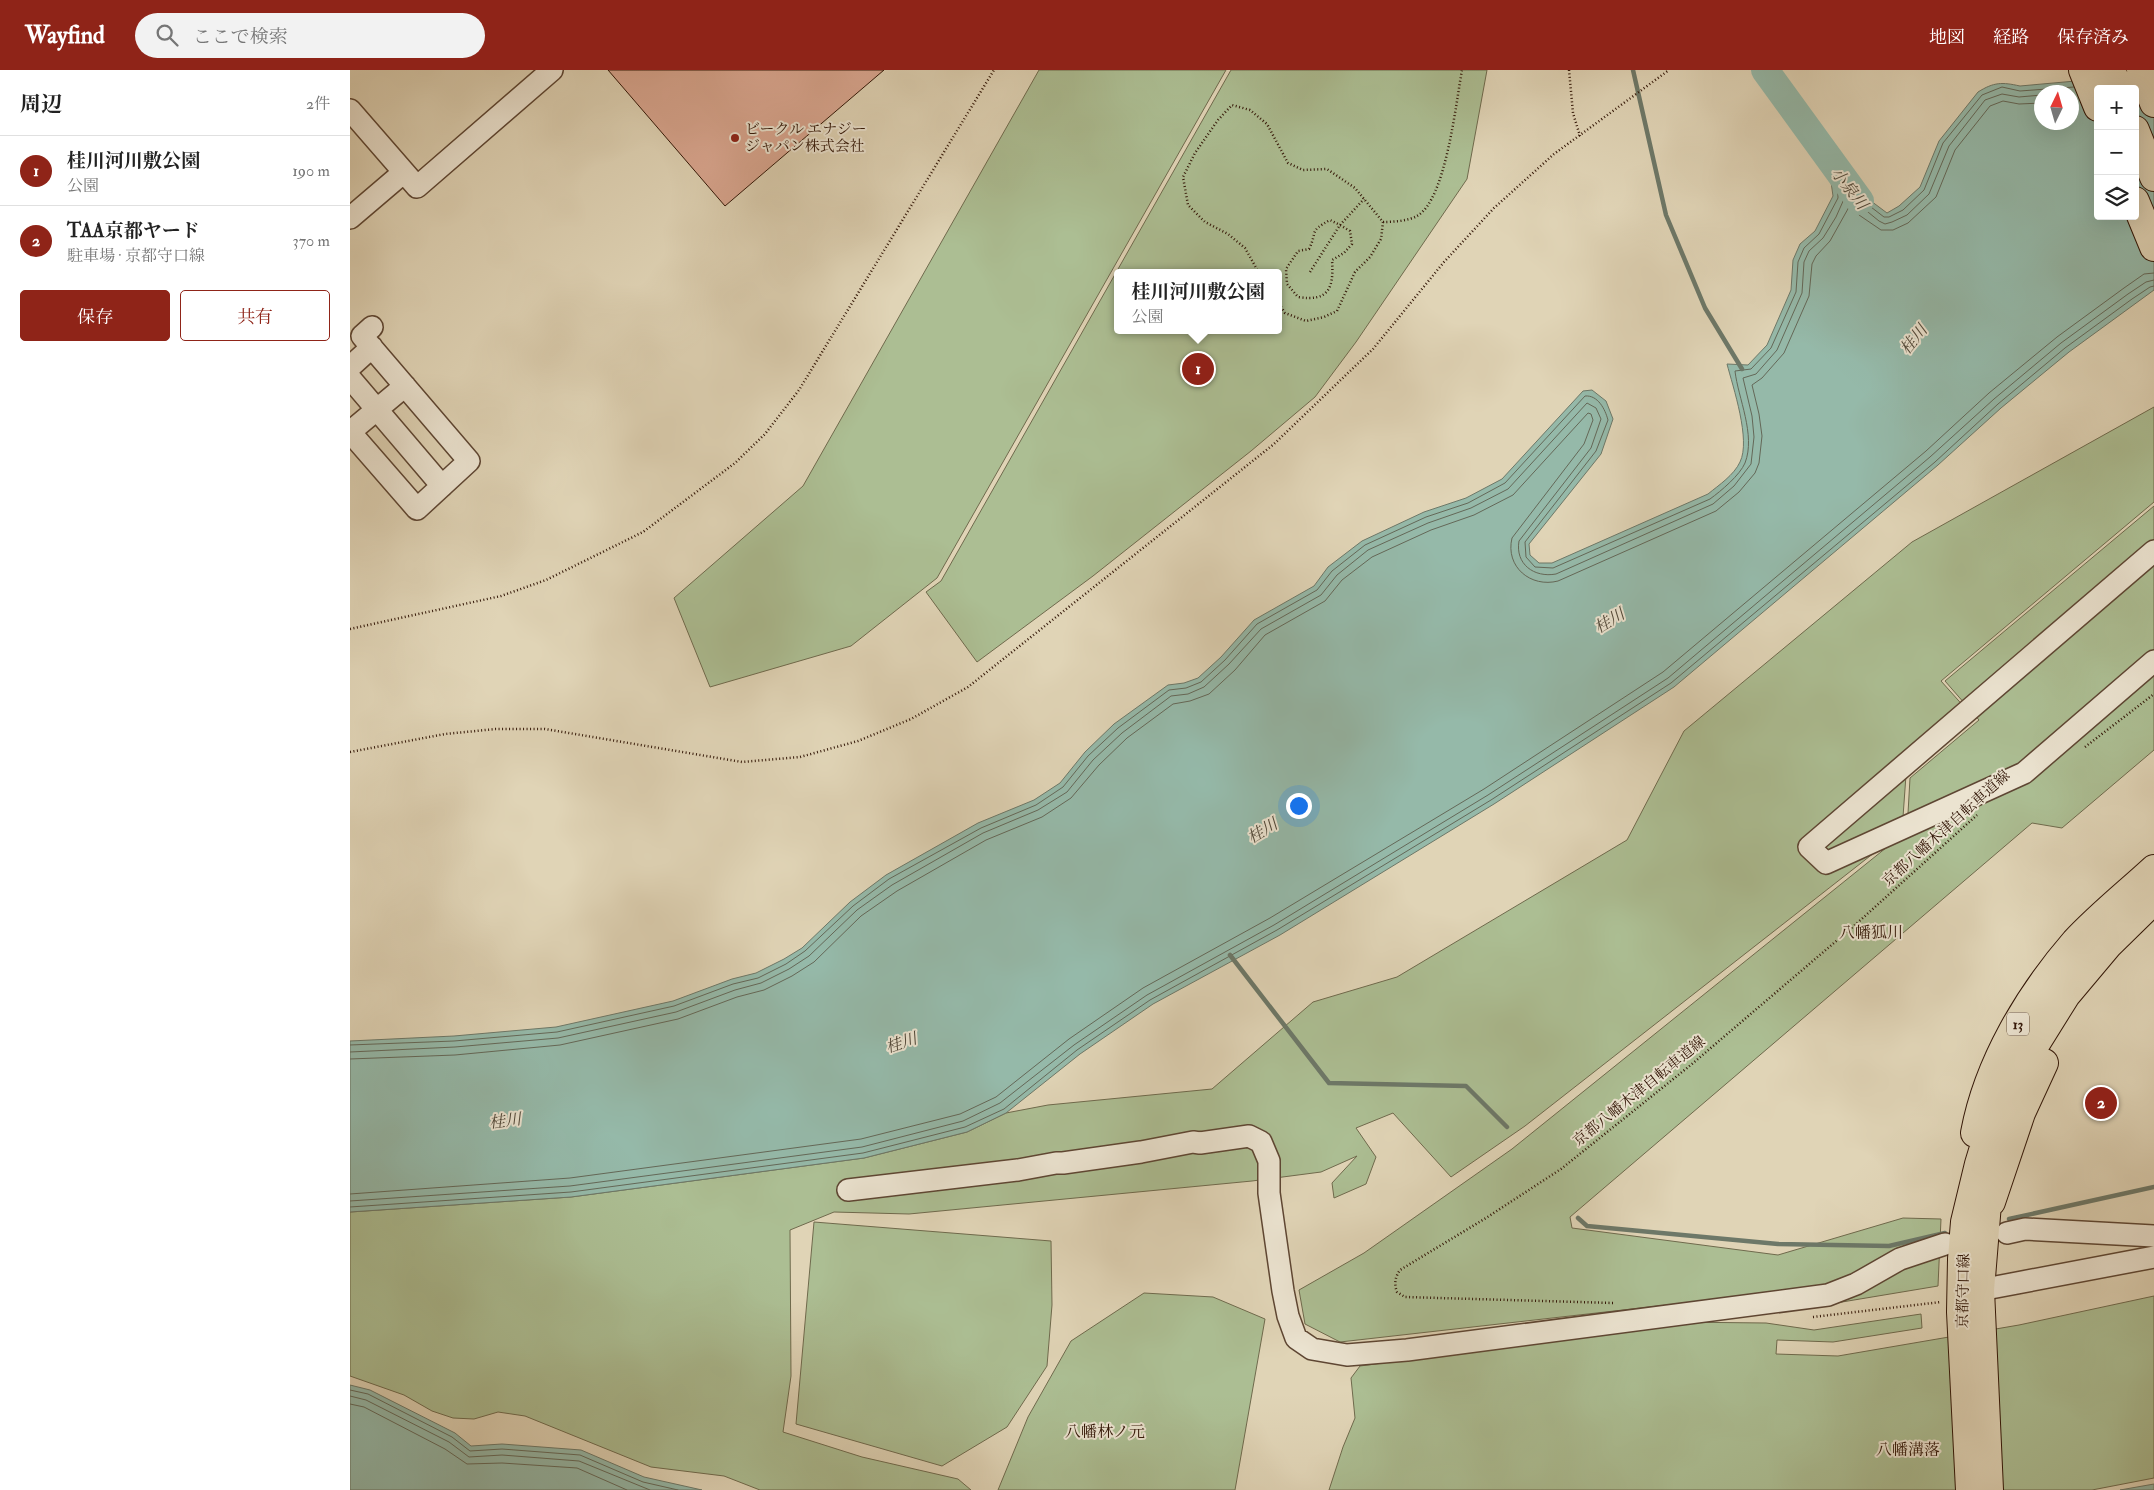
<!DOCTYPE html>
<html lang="ja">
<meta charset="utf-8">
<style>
:root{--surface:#fff;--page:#f2f2f2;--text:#222;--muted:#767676;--line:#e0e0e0;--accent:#8f2418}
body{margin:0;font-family:"IM FELL Double Pica","Noto Serif JP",serif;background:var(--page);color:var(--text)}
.controls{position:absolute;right:15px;top:15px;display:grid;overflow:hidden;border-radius:5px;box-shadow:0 5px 20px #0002}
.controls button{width:45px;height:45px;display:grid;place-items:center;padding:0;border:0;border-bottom:1px solid var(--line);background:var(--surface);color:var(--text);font:25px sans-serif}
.compass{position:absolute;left:1684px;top:15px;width:45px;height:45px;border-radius:50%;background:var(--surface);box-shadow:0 5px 20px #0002;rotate:5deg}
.you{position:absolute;left:948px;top:735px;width:18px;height:18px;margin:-12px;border:4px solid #fff;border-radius:50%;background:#1a73e8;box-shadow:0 0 0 8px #1a73e833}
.badge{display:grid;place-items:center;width:32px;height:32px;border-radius:50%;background:var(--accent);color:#fff;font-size:16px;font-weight:700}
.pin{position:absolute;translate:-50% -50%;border:2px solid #fff;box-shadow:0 1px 5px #0006}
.popup{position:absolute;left:764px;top:199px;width:168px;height:65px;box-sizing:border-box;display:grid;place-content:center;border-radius:5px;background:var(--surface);filter:drop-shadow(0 1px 4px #0005);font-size:16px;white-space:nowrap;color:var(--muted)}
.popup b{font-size:19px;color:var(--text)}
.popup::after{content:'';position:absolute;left:50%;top:100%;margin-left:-10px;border:10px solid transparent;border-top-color:var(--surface)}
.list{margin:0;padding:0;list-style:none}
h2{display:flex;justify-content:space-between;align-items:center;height:65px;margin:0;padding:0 20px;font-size:21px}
h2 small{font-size:16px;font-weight:400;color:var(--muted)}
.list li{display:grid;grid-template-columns:32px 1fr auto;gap:15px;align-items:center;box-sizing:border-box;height:70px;padding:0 20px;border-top:1px solid var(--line)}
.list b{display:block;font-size:19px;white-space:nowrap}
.list p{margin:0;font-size:16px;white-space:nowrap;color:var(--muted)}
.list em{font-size:16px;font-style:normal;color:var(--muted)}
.actions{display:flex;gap:10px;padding:15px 20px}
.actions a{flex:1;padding:11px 0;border:1px solid var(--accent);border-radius:5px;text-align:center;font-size:18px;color:var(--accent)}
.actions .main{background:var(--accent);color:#fff}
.icon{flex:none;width:28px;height:28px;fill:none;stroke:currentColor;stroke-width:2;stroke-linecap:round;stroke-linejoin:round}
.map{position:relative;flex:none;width:1804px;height:1420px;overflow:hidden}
header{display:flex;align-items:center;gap:30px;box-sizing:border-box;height:70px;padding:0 25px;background:var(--accent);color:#fff}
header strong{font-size:24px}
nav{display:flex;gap:28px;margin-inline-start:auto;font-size:18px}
.search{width:350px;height:45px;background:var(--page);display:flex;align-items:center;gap:12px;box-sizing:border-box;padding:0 18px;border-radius:28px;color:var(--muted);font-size:19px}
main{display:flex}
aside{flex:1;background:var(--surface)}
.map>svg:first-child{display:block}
</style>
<header>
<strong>Wayfind</strong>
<div class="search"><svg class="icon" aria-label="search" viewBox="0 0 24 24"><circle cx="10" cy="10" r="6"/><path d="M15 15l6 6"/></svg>ここで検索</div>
<nav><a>地図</a><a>経路</a><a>保存済み</a></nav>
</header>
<main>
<aside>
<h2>周辺<small>2件</small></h2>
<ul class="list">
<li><span class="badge">1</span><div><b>桂川河川敷公園</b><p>公園</p></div><em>190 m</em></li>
<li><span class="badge">2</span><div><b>TAA京都ヤード</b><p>駐車場 · 京都守口線</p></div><em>370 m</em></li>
</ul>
<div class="actions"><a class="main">保存</a><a>共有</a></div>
</aside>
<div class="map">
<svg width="1804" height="1420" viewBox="0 0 1804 1420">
<rect width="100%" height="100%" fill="#e0d4b6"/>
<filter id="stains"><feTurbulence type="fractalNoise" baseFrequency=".004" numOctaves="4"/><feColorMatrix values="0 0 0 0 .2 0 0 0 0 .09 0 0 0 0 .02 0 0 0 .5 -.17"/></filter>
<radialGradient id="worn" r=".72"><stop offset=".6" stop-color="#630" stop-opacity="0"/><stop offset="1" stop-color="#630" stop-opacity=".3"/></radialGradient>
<path fill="#acbe93" stroke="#6f6a4d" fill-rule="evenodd" d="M689,0h187l-289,508 -86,68 -141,41 -36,-89 129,-112z
M881,0h256l-20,109 -111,163 -41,55 -64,54 -158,125 -116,86 -51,-70 15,-11zM768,203h160v57h-160z
M1804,337v95l-213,179 34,38 -69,56 -4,56 -377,295 -74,51 -58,-64 -37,15 20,29 -10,27 -32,14 -2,-15 25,-27 -36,16 -69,9 -343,33 -75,-2 -44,18 1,146 -8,56 79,25 96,22 13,11h-211l-36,-14 -73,-9 -126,-51 -27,-4 -24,7 -21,-1 -21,-7 -28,-16 -54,-19v-164l221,-15 293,-39 103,-26 39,-19 42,-8 164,-16 101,-87 84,-25 230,-137 57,-109 228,-189z
M1804,436v244l-92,78 -30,-5 -462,394 2,11 206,27 125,-37 38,1 -3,67 -120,20 -89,-8 -389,44 -35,-18 -6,-34 65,-37 148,-104 395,-318 3,-53 69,-58 -34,-39z
M464,1152l237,19 1,64 -5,61 -40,61 -65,39 -146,-42z
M794,1223l69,4 52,22 -30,171h-237l30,-73 43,-76z
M1804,1226v182l-62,12h-763l14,-43 12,-29 -4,-40 9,-12 203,-27 108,-17 95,1 48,7 107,-16 1,14 -89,14 -56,-2 -1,14 62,2 181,-31z"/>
<path fill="#95b9a9" stroke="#6d7868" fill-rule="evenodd" d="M1804,4v216l-85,62 -68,56 -63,57 -264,222 -180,117 -214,131 -127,69 -73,50 -74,59 -39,19 -103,26 -293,39 -221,15v-171l104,-5 102,-9 117,-26 59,-22 24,-6 28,-14 18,-11 48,-46 36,-27 92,-52 56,-23 26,-17 25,-31 29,-28 54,-39 16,-2 14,-5 23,-21 33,-37 60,-34 14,-19 34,-26 62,-29 42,-14 36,-19 81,-88 9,-1 14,11 7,18 -12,35 -72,90 1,11 9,8h13l156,-69c11,-9 26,-19 32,-32 11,-22 -7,-75 -13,-98l21,1 19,-20 24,-55 2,-30 7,-16 15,-13 18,-35 -3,-21 16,-9 25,35 16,12 12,-7 21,-19 19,-46 39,-49c16,-10 24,-10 42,-6zM1748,19h37v127h-37zM1692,22h30v30h-30z
M0,1315l20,5 85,43 16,13 31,-2 79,6 63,27 58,13h-352z
M1804,1414v6h-34z"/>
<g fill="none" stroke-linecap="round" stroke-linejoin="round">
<path stroke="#646858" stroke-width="1" d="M0,975l104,-4 103,-9 117,-26 59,-22 25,-6 28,-14 19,-13 48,-45 36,-27 92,-51 55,-23 27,-18 25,-31 30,-28 51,-38 17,-2 15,-6 24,-22 32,-36 60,-34 15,-19 33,-26 61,-28 42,-14 37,-20 80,-87c13,-1 20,13 23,24l-12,31 -71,91 1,15 9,10 18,1 157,-69c11,-8 30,-24 35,-36 11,-28 -7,-65 -10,-92l16,-2 20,-21 25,-56 2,-30 6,-14 15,-14 19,-36 -1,-21 8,-3 22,30 17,13h5l14,-7 21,-20 19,-47 39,-48 20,-8 18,4 54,-4
M0,982l105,-5 103,-9 118,-26 59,-22 26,-7 28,-14 20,-13 48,-46 35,-25 91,-52 55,-23 29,-18 26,-32 29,-27 49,-37 17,-2 16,-7 25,-23 32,-35 60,-34 16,-20 31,-25 60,-27 43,-15 37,-19 79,-86 9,5 5,11 -10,29 -72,93c-4,23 15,37 37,33l157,-70 21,-18 17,-22 3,-27 -2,-21 -9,-38 13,-4 21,-24 25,-57 2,-31 5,-11 14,-13 13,-21 8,-18 1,-10h3l15,19 16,13 6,3 7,-2 15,-7 22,-21 20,-48 36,-46 17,-6 17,3 23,-2
M0,989l105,-4 105,-10 118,-26 59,-22 27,-7 28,-14 22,-14 47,-46 36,-25 89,-51 56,-23 29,-19 28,-33 28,-27 46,-34 17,-3 19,-7 26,-24 30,-35 60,-34 17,-21 30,-23 59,-27 43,-15 39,-20 75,-82 3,1 2,6 -9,24 -72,94c-7,29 19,50 46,43l158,-70 23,-19 16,-19 4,-10 3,-27 -3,-22 -7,-29 10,-7 22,-25 25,-57 3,-32 4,-8 14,-15 19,-34h3l7,8 22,15h12l15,-7 28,-26 19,-47 35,-44 13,-5 16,3 23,-1
M0,1124l220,-16 291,-39 99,-25 36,-17 73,-58 74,-51 127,-70 214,-129 179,-117 263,-221 63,-58 68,-56 67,-49 20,-14 10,-1
M0,1131l220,-15 292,-39 101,-26 37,-18 74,-58 73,-50 127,-70 214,-130 180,-117 262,-221 64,-58 67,-56 67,-49 18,-12 8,-2
M0,1137l221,-15 292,-39 102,-26 39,-18 73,-59 73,-50 127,-70 214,-130 180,-117 264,-221 63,-58 67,-56 67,-49 18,-12 4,-1
M0,1320l18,4 84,43 18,14 32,-2 78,6 63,27 35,8
M0,1326l16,4 83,42 20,15 33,-2 77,6 71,29
M0,1334l14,3 81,42 22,15 35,-1 75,5 50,22"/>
<path stroke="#6d7868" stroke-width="4.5" d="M1283,0l33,145 39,93 37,61
M880,885l99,128 137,3 41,41
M1228,1148l9,8 191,18 111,2 56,-13
M1659,1149l145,-32"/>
<path stroke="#95b9a9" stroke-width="28" d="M1415,0l95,131"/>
</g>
<path fill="#daa791" stroke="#321607" d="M258,0h276l-159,136z"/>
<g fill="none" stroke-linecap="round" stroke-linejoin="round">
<defs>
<path id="minor" d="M0,40l67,77 135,-117
M0,148l54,-46
M22,257l-10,9 107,125 -52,48 -67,-77 55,-46
M0,297l22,-20
M0,308l92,108
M1804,481l-345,296 17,16 198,-90 130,-112
M498,1120l170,-20 38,-7h7l78,-11 52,-10 7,1 49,-7 12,6 8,19v32l14,98 5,25 8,22 16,11 35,6 60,-5 421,-55 28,-11 44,-25 45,-15
M1657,1163l18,-4 129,7
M1630,1220l174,-33"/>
<path id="major" d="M1625,1063c13,-70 54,-138 100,-191 24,-26 53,-49 79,-73
M1639,1109l-9,111 9,200
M1641,1132l30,-89 23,-50
M1620,1420l-9,-178 1,-53 3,-37 14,-58 10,-33 29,-59 48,-77 42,-50 46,-45"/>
<path id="highway" d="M1733,0l15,37
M1761,0l8,19
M1791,0l13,33
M1785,60l19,47
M1785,131l19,46"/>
</defs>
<use href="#minor" stroke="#5e4633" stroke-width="24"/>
<use href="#major" stroke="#321607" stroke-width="30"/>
<use href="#highway" stroke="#321607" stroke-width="30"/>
<path stroke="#321607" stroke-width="2.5" stroke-dasharray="1 2.5" stroke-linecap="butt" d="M1219,0l4,43 7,23
M1033,152c10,0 25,-1 34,-6 29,-16 39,-114 45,-146
M960,202l30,-47 10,6 2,13 -8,9 -12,7c2,28 -3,42 -34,37l-11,-13 -1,-15 12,-18 11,-2c9,-18 -1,-17 21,-29l10,5 24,-26
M909,203l-14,-25 -17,-14 -23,-12 -17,-17 -5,-28 12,-24 23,-33 14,-15 18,5 17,14 21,39 15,7 24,-1 28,19 28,34 -2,17 -11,18 -15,15 -18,39 -13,6 -18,4 -21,-8 -7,-11
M0,559l151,-33 45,-16 97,-48 92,-69 30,-29 34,-44 195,-320
M1735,677l69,-53
M0,682l95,-18 51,-5h49l197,33 58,-5 58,-16 53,-22 57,-32 306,-243 99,-95 71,-87 50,-54 60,-54 115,-84
M1263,1233l-208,-6 -8,-5c-3,-8 -2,-15 3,-22l86,-52 75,-49 131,-105 163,-139 122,-110
M1463,1247l128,-15"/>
<use href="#minor" stroke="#ebe3d0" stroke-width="21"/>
<use href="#major" stroke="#e0d4b6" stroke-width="28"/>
<use href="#highway" stroke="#e0d4b6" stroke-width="28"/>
</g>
<circle fill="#8f2418" stroke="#ebe3d0" stroke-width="2" cx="385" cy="68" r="5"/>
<g text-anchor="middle" stroke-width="4" stroke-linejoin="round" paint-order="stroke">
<rect fill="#ebe3d0" stroke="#6a5443" stroke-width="1" x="1657" y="942.5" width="22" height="23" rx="4"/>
<g font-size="14" font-weight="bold" fill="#321607">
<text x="1668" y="959">13</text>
</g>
<g font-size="15" fill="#321607" stroke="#ebe3d0" text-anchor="start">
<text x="395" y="64">ビークル エナジー<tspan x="395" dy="17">ジャパン株式会社</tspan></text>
</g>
<g font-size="15" fill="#321607" stroke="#ebe3d0">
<text transform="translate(1596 758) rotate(-42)" y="5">京都八幡木津自転車道線</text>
<text transform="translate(1289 1021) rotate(-39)" y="5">京都八幡木津自転車道線</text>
<text transform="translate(1613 1221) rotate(-89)" y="5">京都守口線</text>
</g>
<g font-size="16" font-style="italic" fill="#504738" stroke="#ebe3d0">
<text transform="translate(1500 118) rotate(52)" y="6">小泉川</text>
<text transform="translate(1563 269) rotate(-51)" y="6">桂川</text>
<text transform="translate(1259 550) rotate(-31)" y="6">桂川</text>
<text transform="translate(912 760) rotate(-31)" y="6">桂川</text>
<text transform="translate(551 972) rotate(-18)" y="6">桂川</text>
<text transform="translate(155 1050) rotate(-7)" y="6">桂川</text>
</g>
<g font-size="16" fill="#321607" stroke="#ebe3d0">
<text x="1521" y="868">八幡狐川</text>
<text x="755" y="1367">八幡林ノ元</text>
<text x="1558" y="1385">八幡溝落</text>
</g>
</g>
<rect width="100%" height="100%" filter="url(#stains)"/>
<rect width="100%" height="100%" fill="url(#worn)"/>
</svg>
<div class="controls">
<button>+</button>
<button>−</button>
<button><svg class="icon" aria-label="layers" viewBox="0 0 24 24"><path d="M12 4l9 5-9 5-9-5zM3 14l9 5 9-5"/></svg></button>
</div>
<svg class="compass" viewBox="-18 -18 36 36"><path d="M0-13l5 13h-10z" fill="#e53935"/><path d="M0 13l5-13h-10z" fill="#767676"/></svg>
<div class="you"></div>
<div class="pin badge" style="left:848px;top:299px">1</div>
<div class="popup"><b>桂川河川敷公園</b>公園</div>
<div class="pin badge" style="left:1751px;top:1033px">2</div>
</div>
</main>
